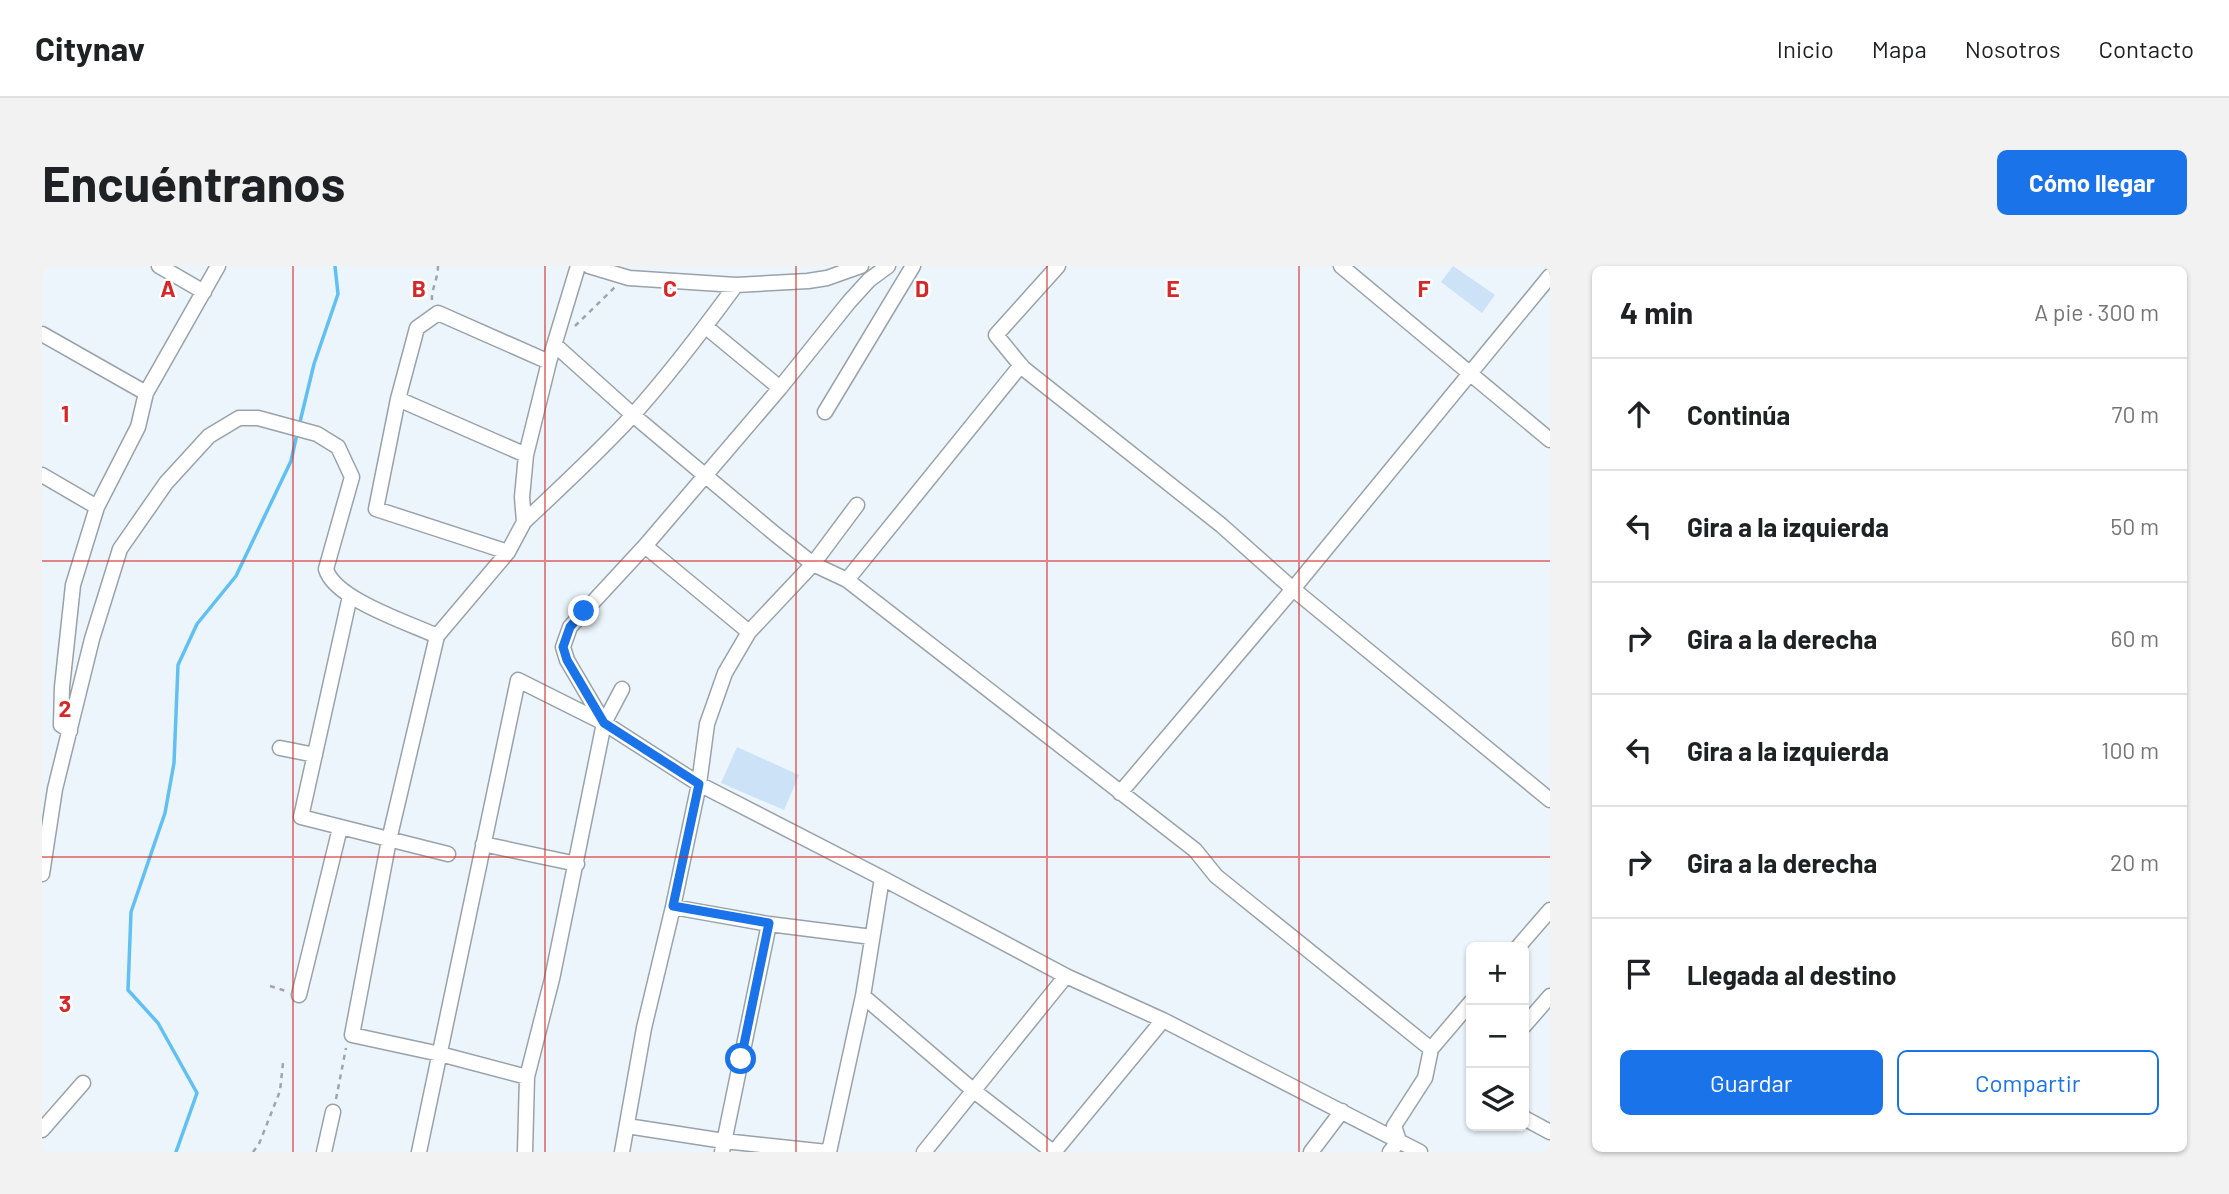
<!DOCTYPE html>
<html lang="es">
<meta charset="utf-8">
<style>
:root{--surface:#fff;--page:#f2f2f2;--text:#202124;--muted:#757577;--line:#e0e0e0;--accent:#1a73e8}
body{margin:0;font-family:Barlow,sans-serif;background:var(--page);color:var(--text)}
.controls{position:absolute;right:21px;bottom:21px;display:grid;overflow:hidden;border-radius:10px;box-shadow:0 2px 5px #0004}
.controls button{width:63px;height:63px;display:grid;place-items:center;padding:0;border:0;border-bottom:2px solid var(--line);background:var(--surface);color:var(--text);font:35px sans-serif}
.stop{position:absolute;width:21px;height:21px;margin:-16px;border:5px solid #1a73e8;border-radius:50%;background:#fff}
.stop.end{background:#1a73e8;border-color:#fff;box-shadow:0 2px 7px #0008}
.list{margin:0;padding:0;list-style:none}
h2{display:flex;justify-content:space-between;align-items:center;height:91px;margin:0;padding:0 28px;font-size:30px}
h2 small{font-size:23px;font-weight:400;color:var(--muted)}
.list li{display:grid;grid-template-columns:46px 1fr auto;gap:21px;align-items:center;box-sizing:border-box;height:112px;padding:0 28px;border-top:2px solid var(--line)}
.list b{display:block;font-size:26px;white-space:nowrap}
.list em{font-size:23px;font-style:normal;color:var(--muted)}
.actions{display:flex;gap:14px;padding:21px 28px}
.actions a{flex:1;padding:16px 0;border:2px solid var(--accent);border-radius:10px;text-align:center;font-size:24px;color:var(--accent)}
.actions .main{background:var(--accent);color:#fff}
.icon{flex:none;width:38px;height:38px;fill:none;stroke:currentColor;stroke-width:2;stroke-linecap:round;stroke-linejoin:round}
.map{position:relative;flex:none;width:1508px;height:886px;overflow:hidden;border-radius:10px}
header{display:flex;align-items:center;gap:42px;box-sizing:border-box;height:98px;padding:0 35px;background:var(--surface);border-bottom:2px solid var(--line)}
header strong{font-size:33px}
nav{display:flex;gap:38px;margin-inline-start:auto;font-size:24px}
.intro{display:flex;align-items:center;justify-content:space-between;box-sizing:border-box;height:168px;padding:0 42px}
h1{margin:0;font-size:49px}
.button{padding:18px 32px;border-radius:10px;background:var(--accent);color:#fff;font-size:24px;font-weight:700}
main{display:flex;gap:42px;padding:0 42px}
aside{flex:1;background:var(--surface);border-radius:10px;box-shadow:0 2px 5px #0004}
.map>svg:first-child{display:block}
</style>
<header>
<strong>Citynav</strong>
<nav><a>Inicio</a><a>Mapa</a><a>Nosotros</a><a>Contacto</a></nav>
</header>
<div class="intro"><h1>Encuéntranos</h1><a class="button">Cómo llegar</a></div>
<main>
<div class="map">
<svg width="1508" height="886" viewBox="0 0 1508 886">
<rect width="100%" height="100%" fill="#ecf5fc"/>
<path fill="#cce2f6" d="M1411,0l42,29 -13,18 -41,-31z
M695,481l62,28 -15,35 -63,-27z"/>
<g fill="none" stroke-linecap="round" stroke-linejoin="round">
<path stroke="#60c0f3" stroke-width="3.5" d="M257,160l15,-62 24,-70 -3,-28
M134,886l21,-59 -39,-70 -30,-33 3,-78 34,-99 9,-50 4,-98 19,-41 39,-48 55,-115 6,-27"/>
<defs>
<path id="minor" d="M117,0l45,26
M547,0l40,12 107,7 72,-4 19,-3 34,-12
M1016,0l-62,69 27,33 198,157 72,64 257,211
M1299,0l209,174
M664,61l74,61
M0,68l104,59
M513,79l78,70 142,119 38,30 34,16 348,270 21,26 215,173
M356,133l128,56
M783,146l88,-146
M0,209l55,32
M482,256c37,-35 74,-69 108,-106 37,-41 71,-86 104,-131
M603,280l104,86 64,-68 44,-59
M466,286l-132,-43 22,-110 19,-71 21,-15 111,49
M805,314l174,-215
M308,330l-49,221 147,37
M562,457l-37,-63 -4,-13 7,-20 75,-81 135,-158 69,-86 20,-22 19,-14
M28,465l-9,-6 1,-38 11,-102 24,-78 41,-80 8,-34 72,-127
M238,482l35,7
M1078,527l173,-204 257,-313
M441,578l94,20
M0,608l13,-85 37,-150 28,-90 46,-66 43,-47 30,-18h19l59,16 21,13 14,30 -26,92c8,30 83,54 111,67
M631,641l96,17 103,13
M1476,681l32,-37
M257,729l41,-167
M821,730l111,95 79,61
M1482,760l26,-30
M485,811l-87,-23 -88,-19 37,-195 48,-204 71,-84 16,-30 -2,-25 4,-42 23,-93 29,-96
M1482,852l26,14
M585,860l97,15 103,11
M0,864l41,-47
M282,886l9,-40
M377,886l99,-472 86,43 95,61 183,94 184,98 97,44 257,132
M483,886l2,-75 25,-98 52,-256 18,-34
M580,886l22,-124 29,-121 26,-123 8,-60 18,-51 24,-41
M680,886l47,-228
M787,886l34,-156 19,-118
M882,886l142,-176
M1012,886l109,-132
M1269,886l31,-41
M1348,886l9,-11 -5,-15 31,-48 6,-29 40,-47"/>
</defs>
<use href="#minor" stroke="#9aa2a9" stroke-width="17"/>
<path stroke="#9fa5aa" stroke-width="2.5" stroke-dasharray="5 5" stroke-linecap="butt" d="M390,34c-1,-10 6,-21 6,-34
M533,60l40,-39
M228,720l16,5
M294,833l10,-51
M211,886l6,-8 21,-53 3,-28"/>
<use href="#minor" stroke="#fff" stroke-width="14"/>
</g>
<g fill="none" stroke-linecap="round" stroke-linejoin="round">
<path stroke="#1a73e8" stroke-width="9" d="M542,345l-14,16 -7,20 4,13 37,63 95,61 -26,122 96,17 -28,136"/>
</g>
<path fill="none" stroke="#d62828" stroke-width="2" stroke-opacity="0.55" d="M251,0v886M503,0v886M754,0v886M1005,0v886M1257,0v886M0,295h1508M0,591h1508"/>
<g font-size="23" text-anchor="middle" font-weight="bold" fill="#d62828" stroke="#fff" stroke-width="5" stroke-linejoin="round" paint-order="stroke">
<text x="126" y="31">A</text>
<text x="377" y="31">B</text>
<text x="628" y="31">C</text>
<text x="880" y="31">D</text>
<text x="1131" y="31">E</text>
<text x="1382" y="31">F</text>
<text x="23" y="156">1</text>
<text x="23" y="451">2</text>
<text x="23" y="746">3</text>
</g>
</svg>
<div class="controls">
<button>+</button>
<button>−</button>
<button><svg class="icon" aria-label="layers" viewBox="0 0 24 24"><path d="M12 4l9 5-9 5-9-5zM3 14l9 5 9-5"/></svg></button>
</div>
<div class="stop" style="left:699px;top:793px"></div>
<div class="stop end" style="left:542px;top:345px"></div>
</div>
<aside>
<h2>4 min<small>A pie · 300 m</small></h2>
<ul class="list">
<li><svg class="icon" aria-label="ahead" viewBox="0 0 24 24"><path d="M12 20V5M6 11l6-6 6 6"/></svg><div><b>Continúa</b></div><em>70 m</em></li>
<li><svg class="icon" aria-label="left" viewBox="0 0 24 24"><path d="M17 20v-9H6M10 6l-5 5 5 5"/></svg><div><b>Gira a la izquierda</b></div><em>50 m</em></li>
<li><svg class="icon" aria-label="right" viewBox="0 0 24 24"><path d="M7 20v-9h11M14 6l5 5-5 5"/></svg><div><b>Gira a la derecha</b></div><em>60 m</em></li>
<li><svg class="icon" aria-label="left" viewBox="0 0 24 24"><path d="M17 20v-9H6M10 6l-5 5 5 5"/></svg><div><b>Gira a la izquierda</b></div><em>100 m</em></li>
<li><svg class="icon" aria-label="right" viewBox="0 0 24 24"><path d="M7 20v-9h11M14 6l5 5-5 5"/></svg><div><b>Gira a la derecha</b></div><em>20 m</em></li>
<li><svg class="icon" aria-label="arrive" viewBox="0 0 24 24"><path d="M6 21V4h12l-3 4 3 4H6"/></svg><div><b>Llegada al destino</b></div></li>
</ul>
<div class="actions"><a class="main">Guardar</a><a>Compartir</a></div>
</aside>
</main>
